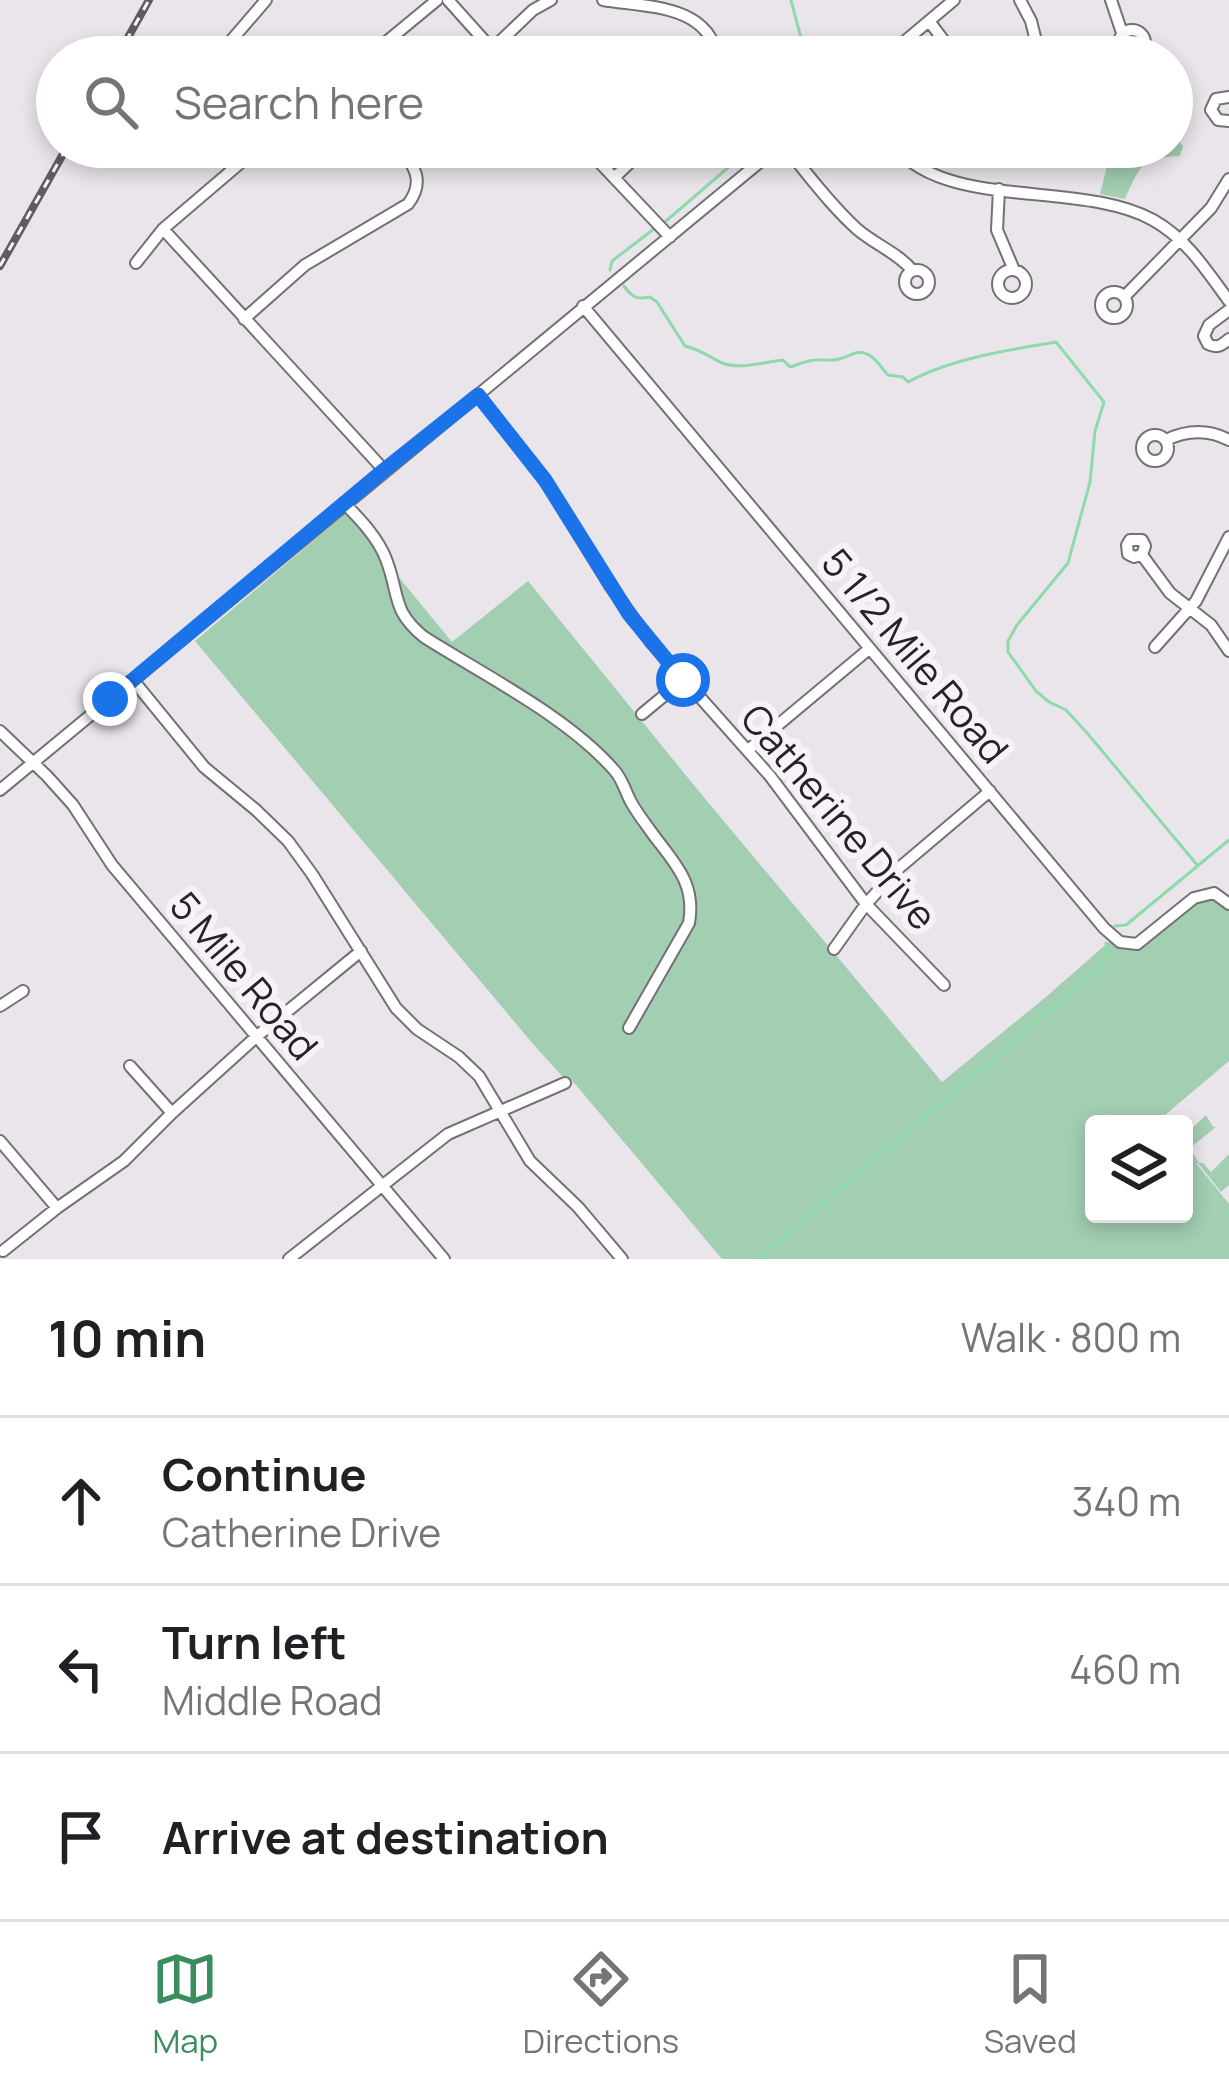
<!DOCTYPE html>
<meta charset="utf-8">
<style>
:root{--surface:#fff;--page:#f2f2f2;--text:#202124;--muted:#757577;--line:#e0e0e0;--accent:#398d5f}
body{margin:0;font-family:Manrope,sans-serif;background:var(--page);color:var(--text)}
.controls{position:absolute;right:36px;bottom:36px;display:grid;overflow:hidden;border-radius:12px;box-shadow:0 6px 18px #0003}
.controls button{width:108px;height:108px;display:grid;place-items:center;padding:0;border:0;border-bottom:3px solid var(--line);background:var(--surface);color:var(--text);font:60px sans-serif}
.stop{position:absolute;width:36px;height:36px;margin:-27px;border:9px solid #1a73e8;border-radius:50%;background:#fff}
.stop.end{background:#1a73e8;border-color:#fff;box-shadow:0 3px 12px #0008}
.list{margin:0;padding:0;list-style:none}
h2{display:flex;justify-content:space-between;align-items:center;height:156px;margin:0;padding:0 48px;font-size:51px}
h2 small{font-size:39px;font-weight:400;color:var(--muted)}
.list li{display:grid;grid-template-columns:78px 1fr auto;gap:36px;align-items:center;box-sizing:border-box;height:168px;padding:0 48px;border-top:3px solid var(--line)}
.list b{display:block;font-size:45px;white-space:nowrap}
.list p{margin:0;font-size:39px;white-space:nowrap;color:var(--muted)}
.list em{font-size:39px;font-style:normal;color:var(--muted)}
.icon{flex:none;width:66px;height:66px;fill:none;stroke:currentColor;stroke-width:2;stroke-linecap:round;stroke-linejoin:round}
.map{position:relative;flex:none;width:1229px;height:1259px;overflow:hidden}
.search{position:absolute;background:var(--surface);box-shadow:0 6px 18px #0003;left:36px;right:36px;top:36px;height:132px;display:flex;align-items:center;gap:30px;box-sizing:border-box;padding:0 42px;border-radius:66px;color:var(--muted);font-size:45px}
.sheet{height:660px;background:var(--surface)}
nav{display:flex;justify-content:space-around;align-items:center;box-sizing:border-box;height:168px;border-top:3px solid var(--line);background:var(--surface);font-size:33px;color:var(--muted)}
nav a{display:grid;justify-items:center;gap:6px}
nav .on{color:var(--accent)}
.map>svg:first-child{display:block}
</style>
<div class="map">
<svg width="1229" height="1259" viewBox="0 0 1229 1259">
<rect width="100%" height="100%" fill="#eae5eb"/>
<path fill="#a2ceb2" d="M1172,133l11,13 -3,10c-39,2 -39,8 -55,43l-25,-5 8,-32 -14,-15h78z
M346,513l106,129 76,-61 169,208 245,293 105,-86 64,-56c11,10 19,12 34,6 14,-12 49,-49 67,-47 10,1 11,5 17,12v150l-63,53 5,10h-77v90h90v-78l22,-21 7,12h3l-26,21 9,15h4l8,9 18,-18v31l-8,7 -23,-29h-2l33,41v55h-507l-146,-174 -8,-8 -6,-1 -29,-32 -338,-403z"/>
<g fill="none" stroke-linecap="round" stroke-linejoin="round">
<path stroke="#8edaab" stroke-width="3" d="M791,0l10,38 -3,19
M666,221l86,-74
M610,270l2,-9 42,-32
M624,286c8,11 12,14 26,11l7,5 28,44c16,4 23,10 37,17 18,7 42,-1 61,-3l7,7c7,-2 13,-5 19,-6 10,-3 20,1 30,-2 11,-2 17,-10 28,-5 10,4 14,14 21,21l15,2 5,5c42,-23 99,-32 148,-40l48,60 -9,29 -5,51 -22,81 -51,62 -9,16v11l28,39 13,11 17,8 22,24 110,132
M1115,926l11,-1 103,-85
M758,1259l343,-292 7,-11 -2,-13"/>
<defs>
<path id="minor" d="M448,0l51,57
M603,0c42,7 106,4 114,57
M1020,0l11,21 9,36
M1111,0l11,33
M929,21l27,36
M1119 43a13 13 0 1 1 26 0a13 13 0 1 1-26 0Z
M492,49l41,-39 18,-10
M217,57l49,-57
M368,57l69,-57
M886,57l68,-57
M1229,97l-13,2 -5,11 7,10 11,1
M585,147l85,90
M785,147c23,27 45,58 72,82 17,15 41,24 55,41
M895,147c54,64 185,33 258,73 34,19 53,50 76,81
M614,178l32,-31
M999,189l-2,41 17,40
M163,229l221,241
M136,263l27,-34 96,-82
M905 282a12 12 0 1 1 24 0a12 12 0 1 1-24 0Z
M998 284a14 14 0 1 1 28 0a14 14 0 1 1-28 0Z
M1101 305a13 13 0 1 1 26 0a13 13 0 1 1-26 0Z
M1125,296l86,-88 18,-29
M583,306l521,622 16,14 17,2 57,-46 20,-5 15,11
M1229,310l-20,15 -5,11 4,8c9,5 14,1 21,-5
M244,319l61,-54 103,-61c17,-22 7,-38 -9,-57
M478,395l67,85 66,107 39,54 120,135 96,128 78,81
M1142 448a13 13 0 1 1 26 0a13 13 0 1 1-26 0Z
M1166,440c21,-10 42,-11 63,0
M344,503c16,16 34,35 42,56 14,36 5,51 38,78 60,38 144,80 190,133 9,10 11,21 17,32 6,11 14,21 21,31 23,31 44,50 37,90l-60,105
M1142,555l-8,2 -6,-3 -1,-9 3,-5h12l3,6 -3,9 28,38 41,32 18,26
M1155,647l41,-46 33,-64
M133,680l71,87 52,43 32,31 24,33 84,134 21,21 42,28 20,19 51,85 48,46 44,52
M642,714l41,-34
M0,731l47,45 26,29 39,60 332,394
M748,750l121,-101
M0,790l778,-643
M834,949l32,-45 33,-36 91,-77
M0,1006l23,-15
M130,1066l42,47
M0,1141l57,67
M3,1251l54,-43 67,-47 48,-48 84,-76 105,-86
M289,1259l159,-125 117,-51"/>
</defs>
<use href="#minor" stroke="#747075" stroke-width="14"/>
<use href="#minor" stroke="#fff" stroke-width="10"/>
<defs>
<path id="rail" d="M117,57l32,-57
M0,266l67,-119"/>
</defs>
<use href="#rail" stroke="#5f5c60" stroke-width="8"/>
<use href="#rail" stroke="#f7f2f8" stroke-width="3" stroke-dasharray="9" stroke-linecap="butt"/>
</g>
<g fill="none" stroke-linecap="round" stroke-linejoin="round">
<path stroke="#1a73e8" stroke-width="15" d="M110,699l274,-229 94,-75 67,85 84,134 54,66"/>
</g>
<g text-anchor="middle" stroke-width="12" stroke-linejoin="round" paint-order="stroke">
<g font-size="39" fill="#252326" stroke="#f7f2f8">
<text transform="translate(915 656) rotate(50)" y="14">5 1/2 Mile Road</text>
<text transform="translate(839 817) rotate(50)" y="14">Catherine Drive</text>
<text transform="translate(244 976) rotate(50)" y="14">5 Mile Road</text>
</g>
</g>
</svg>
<div class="controls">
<button><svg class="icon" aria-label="layers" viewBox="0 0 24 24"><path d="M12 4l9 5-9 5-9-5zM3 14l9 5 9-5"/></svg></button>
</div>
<div class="stop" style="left:683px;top:680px"></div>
<div class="stop end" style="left:110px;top:699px"></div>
<div class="search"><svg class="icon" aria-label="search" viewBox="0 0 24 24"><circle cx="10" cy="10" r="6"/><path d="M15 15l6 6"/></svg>Search here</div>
</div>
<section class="sheet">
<h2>10 min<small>Walk · 800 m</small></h2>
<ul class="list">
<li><svg class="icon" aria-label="ahead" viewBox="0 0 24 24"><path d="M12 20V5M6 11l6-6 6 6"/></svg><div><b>Continue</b><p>Catherine Drive</p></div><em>340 m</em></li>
<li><svg class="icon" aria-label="left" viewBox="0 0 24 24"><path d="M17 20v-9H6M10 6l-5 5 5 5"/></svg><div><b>Turn left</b><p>Middle Road</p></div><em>460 m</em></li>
<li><svg class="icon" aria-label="arrive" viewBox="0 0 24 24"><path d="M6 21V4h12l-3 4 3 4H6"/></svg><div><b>Arrive at destination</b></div></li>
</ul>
</section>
<nav>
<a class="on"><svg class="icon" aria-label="map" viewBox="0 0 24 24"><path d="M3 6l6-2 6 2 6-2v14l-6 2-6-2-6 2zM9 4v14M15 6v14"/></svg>Map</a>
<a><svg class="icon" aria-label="directions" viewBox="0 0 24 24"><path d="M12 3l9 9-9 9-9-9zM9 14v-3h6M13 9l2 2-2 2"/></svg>Directions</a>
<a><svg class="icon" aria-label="saved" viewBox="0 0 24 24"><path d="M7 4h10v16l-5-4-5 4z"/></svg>Saved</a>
</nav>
